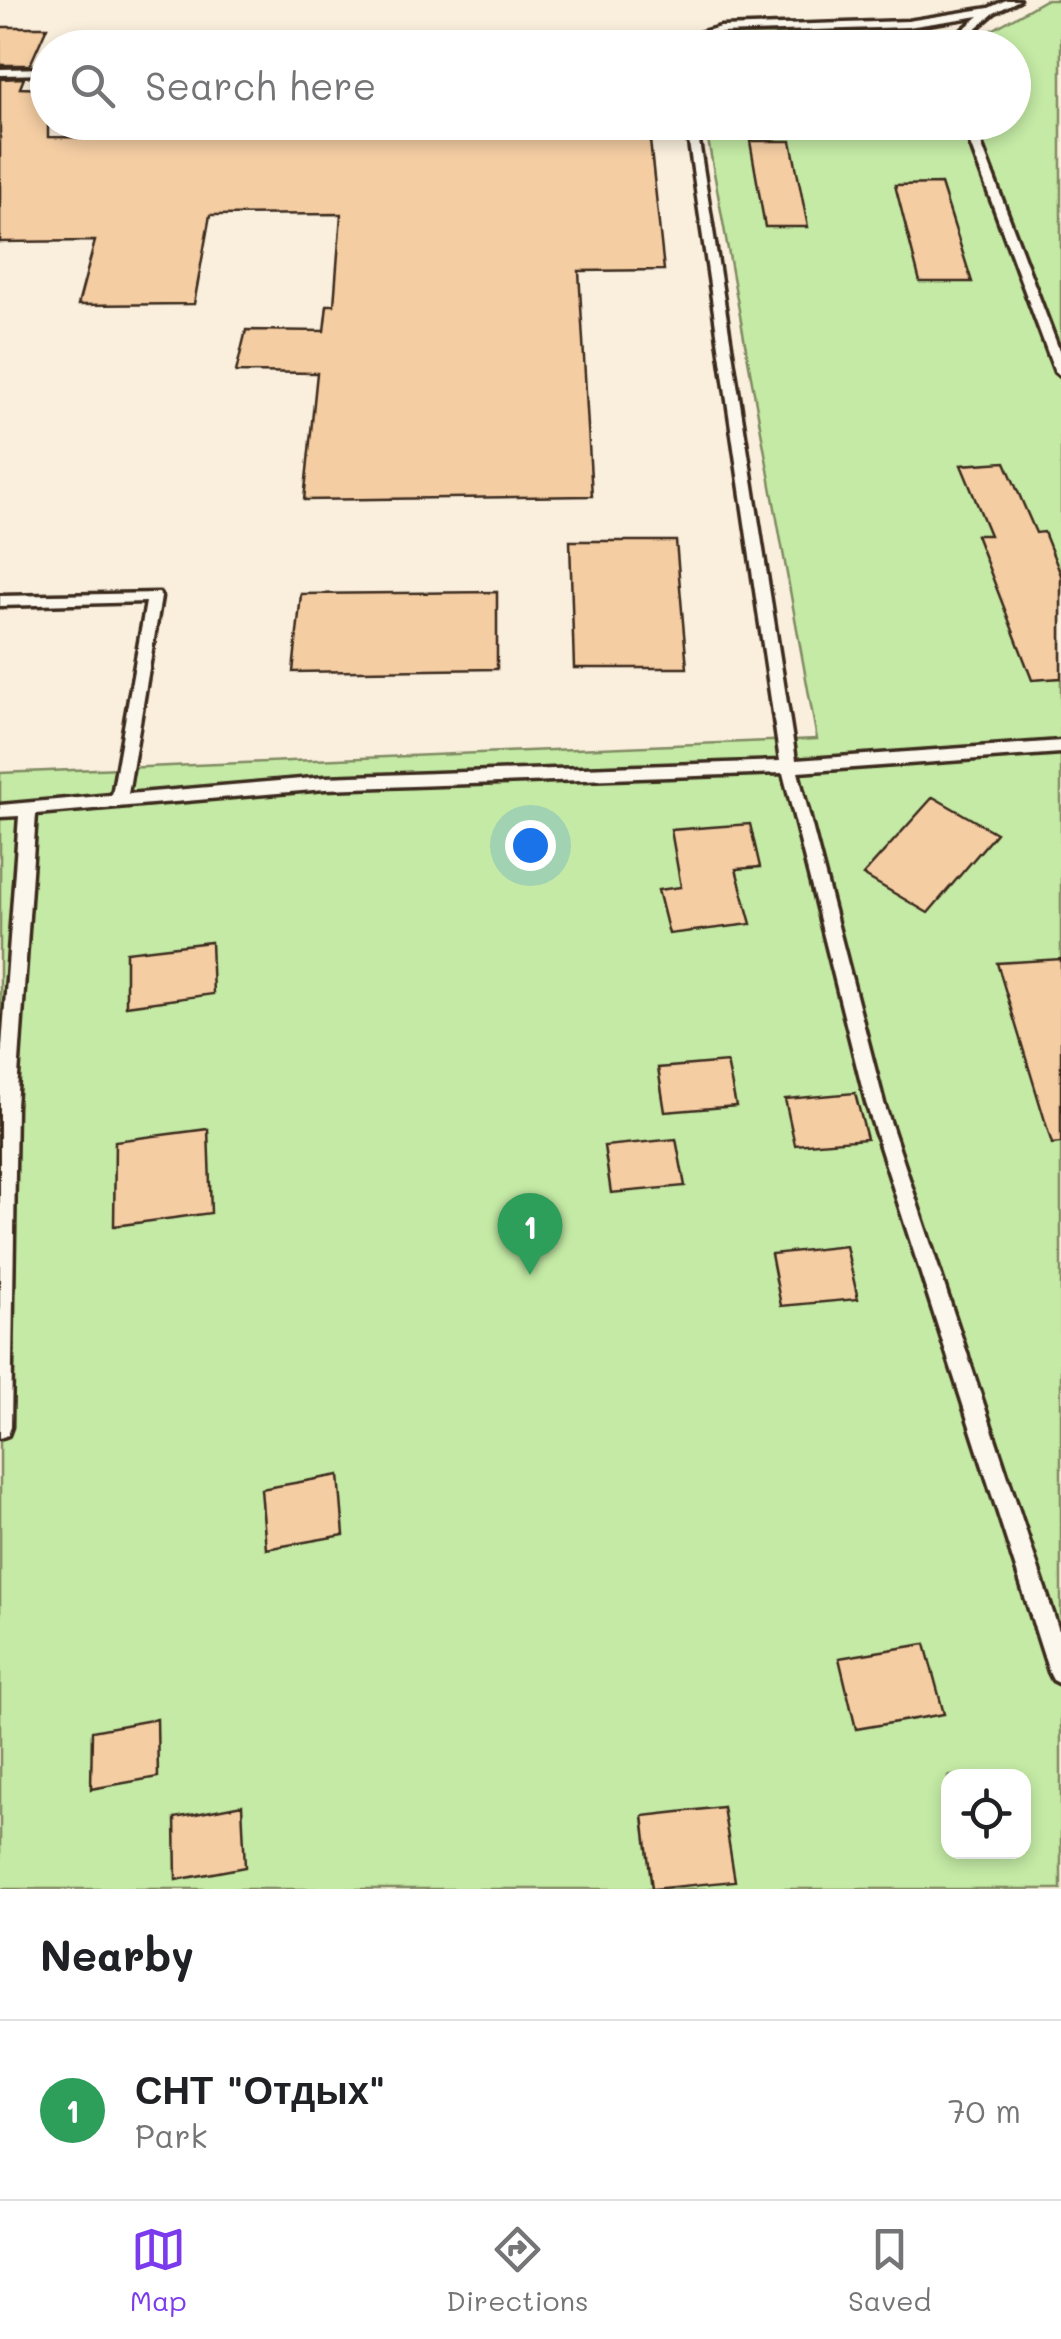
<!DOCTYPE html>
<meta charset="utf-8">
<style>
:root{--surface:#fff;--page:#f6f6f6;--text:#202124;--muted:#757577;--line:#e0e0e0;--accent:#7c3aed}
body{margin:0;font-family:Mali,sans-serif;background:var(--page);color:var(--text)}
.controls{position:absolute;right:30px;bottom:30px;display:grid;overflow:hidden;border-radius:20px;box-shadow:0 5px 15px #0003}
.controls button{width:90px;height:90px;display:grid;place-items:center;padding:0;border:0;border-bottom:2px solid var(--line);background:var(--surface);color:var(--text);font:50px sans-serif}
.you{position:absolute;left:530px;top:845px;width:35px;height:35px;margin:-25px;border:8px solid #fff;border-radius:50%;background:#1a73e8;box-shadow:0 0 0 15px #1a73e833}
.badge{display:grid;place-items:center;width:65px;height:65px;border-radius:50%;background:var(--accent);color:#fff;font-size:32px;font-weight:700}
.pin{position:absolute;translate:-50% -82px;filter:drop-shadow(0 2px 5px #0008)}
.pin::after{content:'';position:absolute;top:52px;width:35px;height:30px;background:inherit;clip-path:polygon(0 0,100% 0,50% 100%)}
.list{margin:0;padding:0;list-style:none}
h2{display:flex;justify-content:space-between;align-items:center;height:130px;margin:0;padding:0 40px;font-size:42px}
h2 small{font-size:32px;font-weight:400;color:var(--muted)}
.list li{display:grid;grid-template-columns:65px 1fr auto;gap:30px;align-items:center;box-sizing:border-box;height:180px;padding:0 40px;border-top:2px solid var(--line)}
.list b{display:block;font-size:38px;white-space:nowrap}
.list p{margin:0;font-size:32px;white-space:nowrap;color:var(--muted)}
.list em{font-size:32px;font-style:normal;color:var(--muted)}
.icon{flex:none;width:55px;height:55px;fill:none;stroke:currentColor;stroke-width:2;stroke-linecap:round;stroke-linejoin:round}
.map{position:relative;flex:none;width:1061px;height:1889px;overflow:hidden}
.search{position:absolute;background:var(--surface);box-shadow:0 5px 15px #0003;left:30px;right:30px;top:30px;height:110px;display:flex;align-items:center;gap:25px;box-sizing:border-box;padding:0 35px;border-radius:55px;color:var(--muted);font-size:38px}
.sheet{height:310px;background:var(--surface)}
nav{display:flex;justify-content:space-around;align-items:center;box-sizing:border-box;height:140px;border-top:2px solid var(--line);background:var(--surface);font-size:28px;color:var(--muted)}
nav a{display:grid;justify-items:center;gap:5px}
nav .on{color:var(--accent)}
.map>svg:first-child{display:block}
</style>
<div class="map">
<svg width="1061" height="1889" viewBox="0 0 1061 1889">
<rect width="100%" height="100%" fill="#faefdd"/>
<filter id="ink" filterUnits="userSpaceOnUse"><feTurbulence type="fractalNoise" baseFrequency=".01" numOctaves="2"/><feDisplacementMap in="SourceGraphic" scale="20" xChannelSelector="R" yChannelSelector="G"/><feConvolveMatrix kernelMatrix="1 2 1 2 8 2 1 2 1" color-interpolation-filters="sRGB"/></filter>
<g filter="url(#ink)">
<path fill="#c4eaa5" stroke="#808a62" stroke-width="2.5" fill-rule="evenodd" d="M1045,0h16v1889h-1061v-1116l817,-34 -112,-616 309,-1v-74l-304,-1 12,-11 199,-5 50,11zM948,1776h76v76h-76z"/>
<path fill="#f4cda3" stroke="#3b2a1e" stroke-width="2.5" d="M0,27h47l-17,38h-30z
M24,78l-4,10 28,1v48l99,1 4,-16h497l16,148 -85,1 13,225 -288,4 13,-127 -81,-1 10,-42 78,1 3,-26h7l7,-91 -131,1 -16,89 -116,1 17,-64 -95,1v-163z
M750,141h41l17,86h-43z
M941,184l31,98h-52l-25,-97z
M1005,462l31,71 8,-1 17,43v103l-29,2 -56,-145h14l-29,-70z
M570,541h106l11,127h-113z
M497,592v77l-204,3 8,-78z
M933,797l63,36 -68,80 -65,-38z
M750,824l10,43 -24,2 15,55 -82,10 -11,-44 23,-3 -10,-57z
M211,942l2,52 -87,12v-54z
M1061,959v184l-9,1 -55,-181z
M727,1062l9,44 -71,6 -7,-44z
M855,1093l12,46 -72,6 -10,-46z
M208,1129l3,84 -97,13 1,-85z
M676,1139l9,47 -74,7 -7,-47z
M846,1246l12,53 -77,7 -10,-52z
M339,1475l5,60 -78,14 -5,-60z
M925,1644l19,70 -88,15 -17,-71z
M157,1719l1,58 -67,12 1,-58z
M242,1805l3,62 -69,13 -1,-62z
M723,1807l12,74 -83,8 -9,-73z"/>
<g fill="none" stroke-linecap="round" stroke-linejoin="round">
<defs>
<path id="service" d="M1006,0h13l-25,13 -41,35h-12l38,-32 -71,11 -188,6 -36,10 -95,5 17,-8 78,-3 36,-10 188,-6 81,-13z
M48,68v6l-48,1v-6z
M686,122h10l100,638 265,-19v12l-263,19 86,331 177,534v47l-8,-4 -4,-8 -183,-569 -83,-330 -458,16 -289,25 -20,292 -5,321 -3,8 -8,3v-364l19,-258 -19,1v-12l112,-10 34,-193 -146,4v-10l159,-3 2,4 -33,197 197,-17 455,-16z
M962,122h11l88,233v21l-6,-4z"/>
</defs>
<use href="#service" stroke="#3b2a1e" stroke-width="7"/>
<use href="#service" fill="#fbf7ec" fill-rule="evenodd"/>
</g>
</g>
</svg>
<div class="controls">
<button><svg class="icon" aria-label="locate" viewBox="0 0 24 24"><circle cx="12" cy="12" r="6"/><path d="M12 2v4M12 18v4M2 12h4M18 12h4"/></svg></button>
</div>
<div class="you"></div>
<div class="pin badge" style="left:530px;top:1275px;background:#2e9e5b">1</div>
<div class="search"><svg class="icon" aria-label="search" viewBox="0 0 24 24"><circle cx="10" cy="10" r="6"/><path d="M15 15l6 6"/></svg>Search here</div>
</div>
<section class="sheet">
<h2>Nearby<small></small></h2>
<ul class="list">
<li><span class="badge" style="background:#2e9e5b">1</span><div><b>СНТ &quot;Отдых&quot;</b><p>Park</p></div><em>70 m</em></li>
</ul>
</section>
<nav>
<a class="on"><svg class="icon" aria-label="map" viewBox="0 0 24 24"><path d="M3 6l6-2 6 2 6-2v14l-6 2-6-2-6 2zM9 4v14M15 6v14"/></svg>Map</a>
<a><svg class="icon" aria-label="directions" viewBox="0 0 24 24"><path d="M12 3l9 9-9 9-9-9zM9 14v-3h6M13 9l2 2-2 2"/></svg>Directions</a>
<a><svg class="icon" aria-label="saved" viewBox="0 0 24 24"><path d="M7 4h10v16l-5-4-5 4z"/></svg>Saved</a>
</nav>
